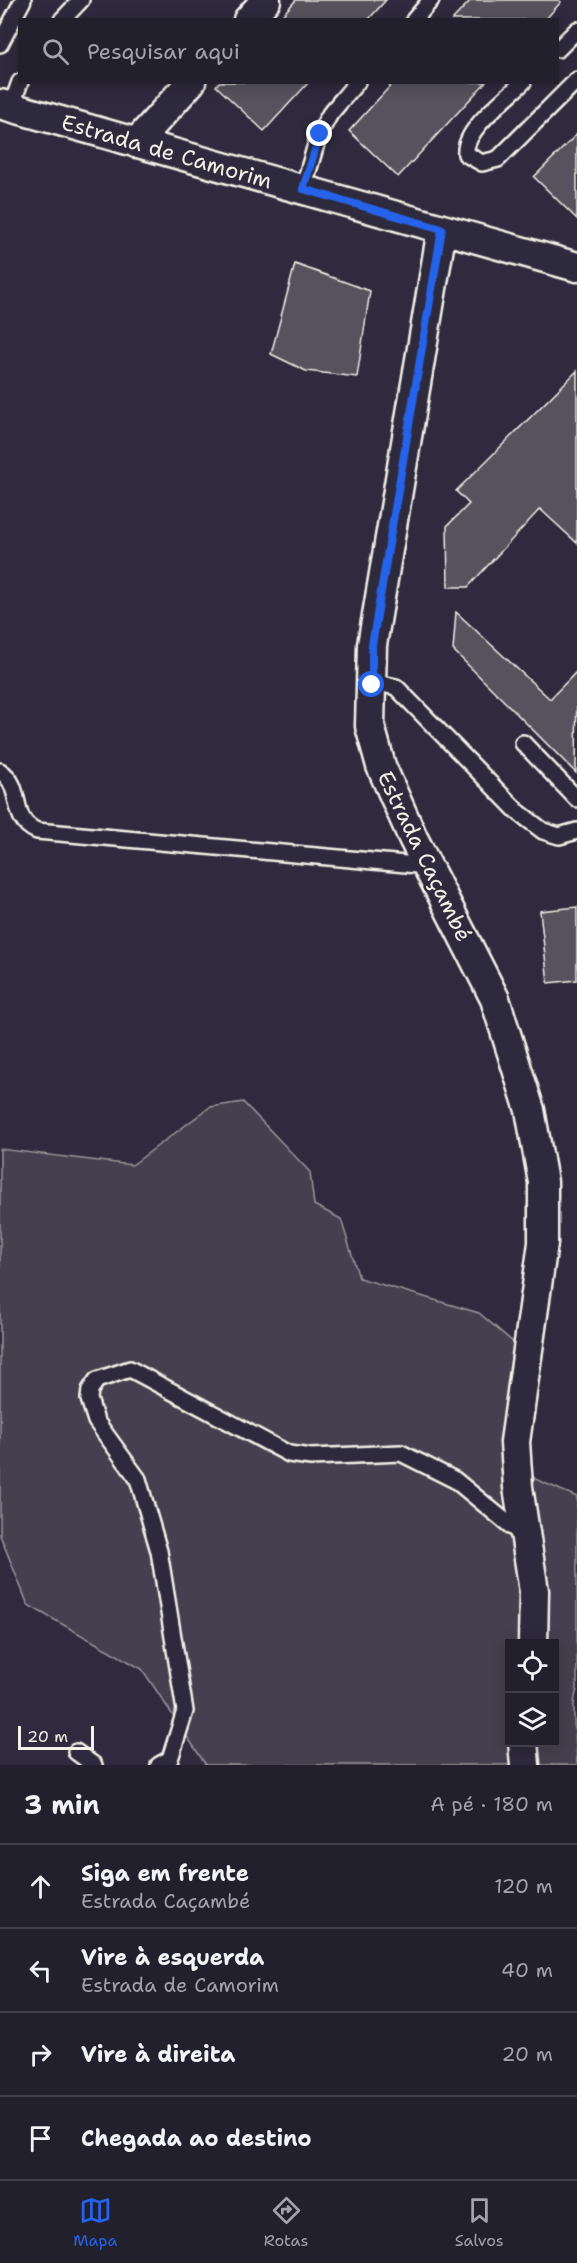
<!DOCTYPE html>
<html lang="pt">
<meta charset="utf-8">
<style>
:root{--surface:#23202e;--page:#2f2d3a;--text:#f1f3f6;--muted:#a3a3aa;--line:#403e4a;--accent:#2563eb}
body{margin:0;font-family:"Shantell Sans",sans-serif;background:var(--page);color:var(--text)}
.controls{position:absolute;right:18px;bottom:18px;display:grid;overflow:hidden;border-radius:0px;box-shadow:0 3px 15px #0003}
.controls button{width:54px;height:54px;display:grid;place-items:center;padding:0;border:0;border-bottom:2px solid var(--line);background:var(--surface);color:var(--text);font:30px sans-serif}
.scale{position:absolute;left:18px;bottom:15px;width:76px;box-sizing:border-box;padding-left:6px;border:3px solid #f4f1e8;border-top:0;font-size:16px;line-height:21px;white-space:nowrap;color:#f4f1e8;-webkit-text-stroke:4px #2f2a3d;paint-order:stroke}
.stop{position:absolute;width:18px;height:18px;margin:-14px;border:4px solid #2563eb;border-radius:50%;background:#fff}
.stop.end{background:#2563eb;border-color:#fff;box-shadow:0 2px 6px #0008}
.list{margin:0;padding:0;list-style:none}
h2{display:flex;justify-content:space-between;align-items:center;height:78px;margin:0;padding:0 24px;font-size:26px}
h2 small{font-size:20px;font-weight:400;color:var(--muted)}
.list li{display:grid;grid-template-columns:39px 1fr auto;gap:18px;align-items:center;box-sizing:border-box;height:84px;padding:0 24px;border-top:2px solid var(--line)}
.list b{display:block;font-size:22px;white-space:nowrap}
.list p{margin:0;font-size:20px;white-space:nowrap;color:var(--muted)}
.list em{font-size:20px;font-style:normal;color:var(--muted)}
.icon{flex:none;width:33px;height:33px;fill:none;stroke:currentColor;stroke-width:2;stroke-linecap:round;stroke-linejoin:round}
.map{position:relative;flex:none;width:577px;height:1765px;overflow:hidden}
.search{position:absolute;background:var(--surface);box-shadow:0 3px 15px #0003;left:18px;right:18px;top:18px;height:66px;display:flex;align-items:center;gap:15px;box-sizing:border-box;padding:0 21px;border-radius:0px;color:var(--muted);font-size:22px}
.sheet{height:414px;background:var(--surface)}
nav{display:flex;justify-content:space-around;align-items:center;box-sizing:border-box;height:84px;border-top:2px solid var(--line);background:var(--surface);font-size:16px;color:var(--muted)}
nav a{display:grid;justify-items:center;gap:3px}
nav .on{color:var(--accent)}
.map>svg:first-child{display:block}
</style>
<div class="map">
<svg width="577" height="1765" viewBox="0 0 577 1765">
<rect width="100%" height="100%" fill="#2f2a3d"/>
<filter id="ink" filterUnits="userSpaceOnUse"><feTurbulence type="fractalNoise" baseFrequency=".0167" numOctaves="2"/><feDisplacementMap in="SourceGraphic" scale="12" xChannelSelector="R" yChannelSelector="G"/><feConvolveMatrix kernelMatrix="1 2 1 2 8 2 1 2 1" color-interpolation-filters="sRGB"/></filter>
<g filter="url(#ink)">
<path fill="#454050" stroke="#9c989c" stroke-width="1.5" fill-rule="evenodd" d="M243,1102l67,70 4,33 27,14 18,59 120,35 49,42 -11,97 18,27 42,18v193c-7,17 0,54 0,75h-371l-64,-96 -114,-64 -28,-70v-386l132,16 78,-58zM510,1644h44v98h-44z"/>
<path fill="#56525f" stroke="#f4f1e8" stroke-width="1.5" d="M296,0h90l-18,20h-90z
M471,0h87l3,2 -16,18h-93z
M219,82h90l-45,49 -48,-45z
M394,82h92l-88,95 -49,-46z
M577,134v85l-43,-42z
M295,264l75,27 -13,86 -51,-6 -35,-17z
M577,371v172l-37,-34 -72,78h-20l-1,-61 22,-22 -13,-13z
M456,612l94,87 27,-28 -1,102 -123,-123z
M577,907v73l-29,3 -8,-72z"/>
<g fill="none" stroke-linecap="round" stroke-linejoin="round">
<defs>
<path id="service" d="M62,20l19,-20
M414,20l17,-20
M0,44l23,-44
M558,49l19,-19
M523,82c-17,17 -60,48 -57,72l16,9 16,-4 79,-79
M11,107l9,-25
M303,189l16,-55 11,-20 27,-32
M372,685l10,-1 14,3 121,124 26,20 16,5 18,-5
M523,743l54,56
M0,771c25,16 8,48 37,60l391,35
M76,1752l18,13
M159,1765l11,-6 15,-48 -26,-160 -21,-72 -42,-58 -7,-22 1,-9 7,-10 33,-11 159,85 22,3 90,-4 54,27 68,56"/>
<path id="minor" d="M248,20l18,-20
M0,104l577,163
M136,143l55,-61
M442,229l-70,416 -2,81 11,40 32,72 82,161 35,111 13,72v61l-28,199 3,45 16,104 -1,53
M523,1742l2,23"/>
</defs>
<use href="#service" stroke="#f4f1e8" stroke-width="20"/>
<use href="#minor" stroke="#f4f1e8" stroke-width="33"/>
<use href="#service" stroke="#2f2a3d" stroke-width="15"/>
<use href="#minor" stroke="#2f2a3d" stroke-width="28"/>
</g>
</g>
<g fill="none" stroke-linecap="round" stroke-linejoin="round" filter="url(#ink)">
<path stroke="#2563eb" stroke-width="8" d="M320,134l-17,55 139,40 -70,416v40"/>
</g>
<g text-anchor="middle" stroke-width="5" stroke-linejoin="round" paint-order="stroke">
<g font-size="22" fill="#f4f1e8" stroke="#2f2a3d">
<text transform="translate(167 151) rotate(16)" y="8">Estrada de Camorim</text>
<text transform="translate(425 856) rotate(64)" y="8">Estrada Caçambé</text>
</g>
</g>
</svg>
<div class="controls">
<button><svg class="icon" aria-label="locate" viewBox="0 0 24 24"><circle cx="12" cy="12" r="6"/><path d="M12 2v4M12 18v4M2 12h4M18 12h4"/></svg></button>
<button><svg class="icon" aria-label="layers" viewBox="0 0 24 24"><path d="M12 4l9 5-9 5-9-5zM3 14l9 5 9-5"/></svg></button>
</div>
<div class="scale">20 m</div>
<div class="stop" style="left:372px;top:685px"></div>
<div class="stop end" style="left:320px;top:134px"></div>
<div class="search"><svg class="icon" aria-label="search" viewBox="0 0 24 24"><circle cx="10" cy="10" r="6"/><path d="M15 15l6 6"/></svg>Pesquisar aqui</div>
</div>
<section class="sheet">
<h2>3 min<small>A pé · 180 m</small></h2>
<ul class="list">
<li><svg class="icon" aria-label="ahead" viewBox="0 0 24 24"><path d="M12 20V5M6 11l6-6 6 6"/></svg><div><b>Siga em frente</b><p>Estrada Caçambé</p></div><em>120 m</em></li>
<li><svg class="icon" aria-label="left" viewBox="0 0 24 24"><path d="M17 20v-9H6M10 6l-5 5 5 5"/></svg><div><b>Vire à esquerda</b><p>Estrada de Camorim</p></div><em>40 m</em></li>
<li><svg class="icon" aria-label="right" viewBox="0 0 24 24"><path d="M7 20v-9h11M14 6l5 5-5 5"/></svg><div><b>Vire à direita</b></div><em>20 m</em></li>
<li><svg class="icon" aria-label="arrive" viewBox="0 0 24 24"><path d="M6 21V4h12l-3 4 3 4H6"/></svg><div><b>Chegada ao destino</b></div></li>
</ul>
</section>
<nav>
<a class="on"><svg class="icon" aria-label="map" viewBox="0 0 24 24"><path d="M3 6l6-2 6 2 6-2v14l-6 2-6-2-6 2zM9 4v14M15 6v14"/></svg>Mapa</a>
<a><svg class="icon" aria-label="directions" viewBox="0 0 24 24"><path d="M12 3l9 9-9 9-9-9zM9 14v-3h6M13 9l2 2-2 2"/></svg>Rotas</a>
<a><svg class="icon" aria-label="saved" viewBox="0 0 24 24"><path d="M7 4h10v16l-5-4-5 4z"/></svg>Salvos</a>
</nav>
